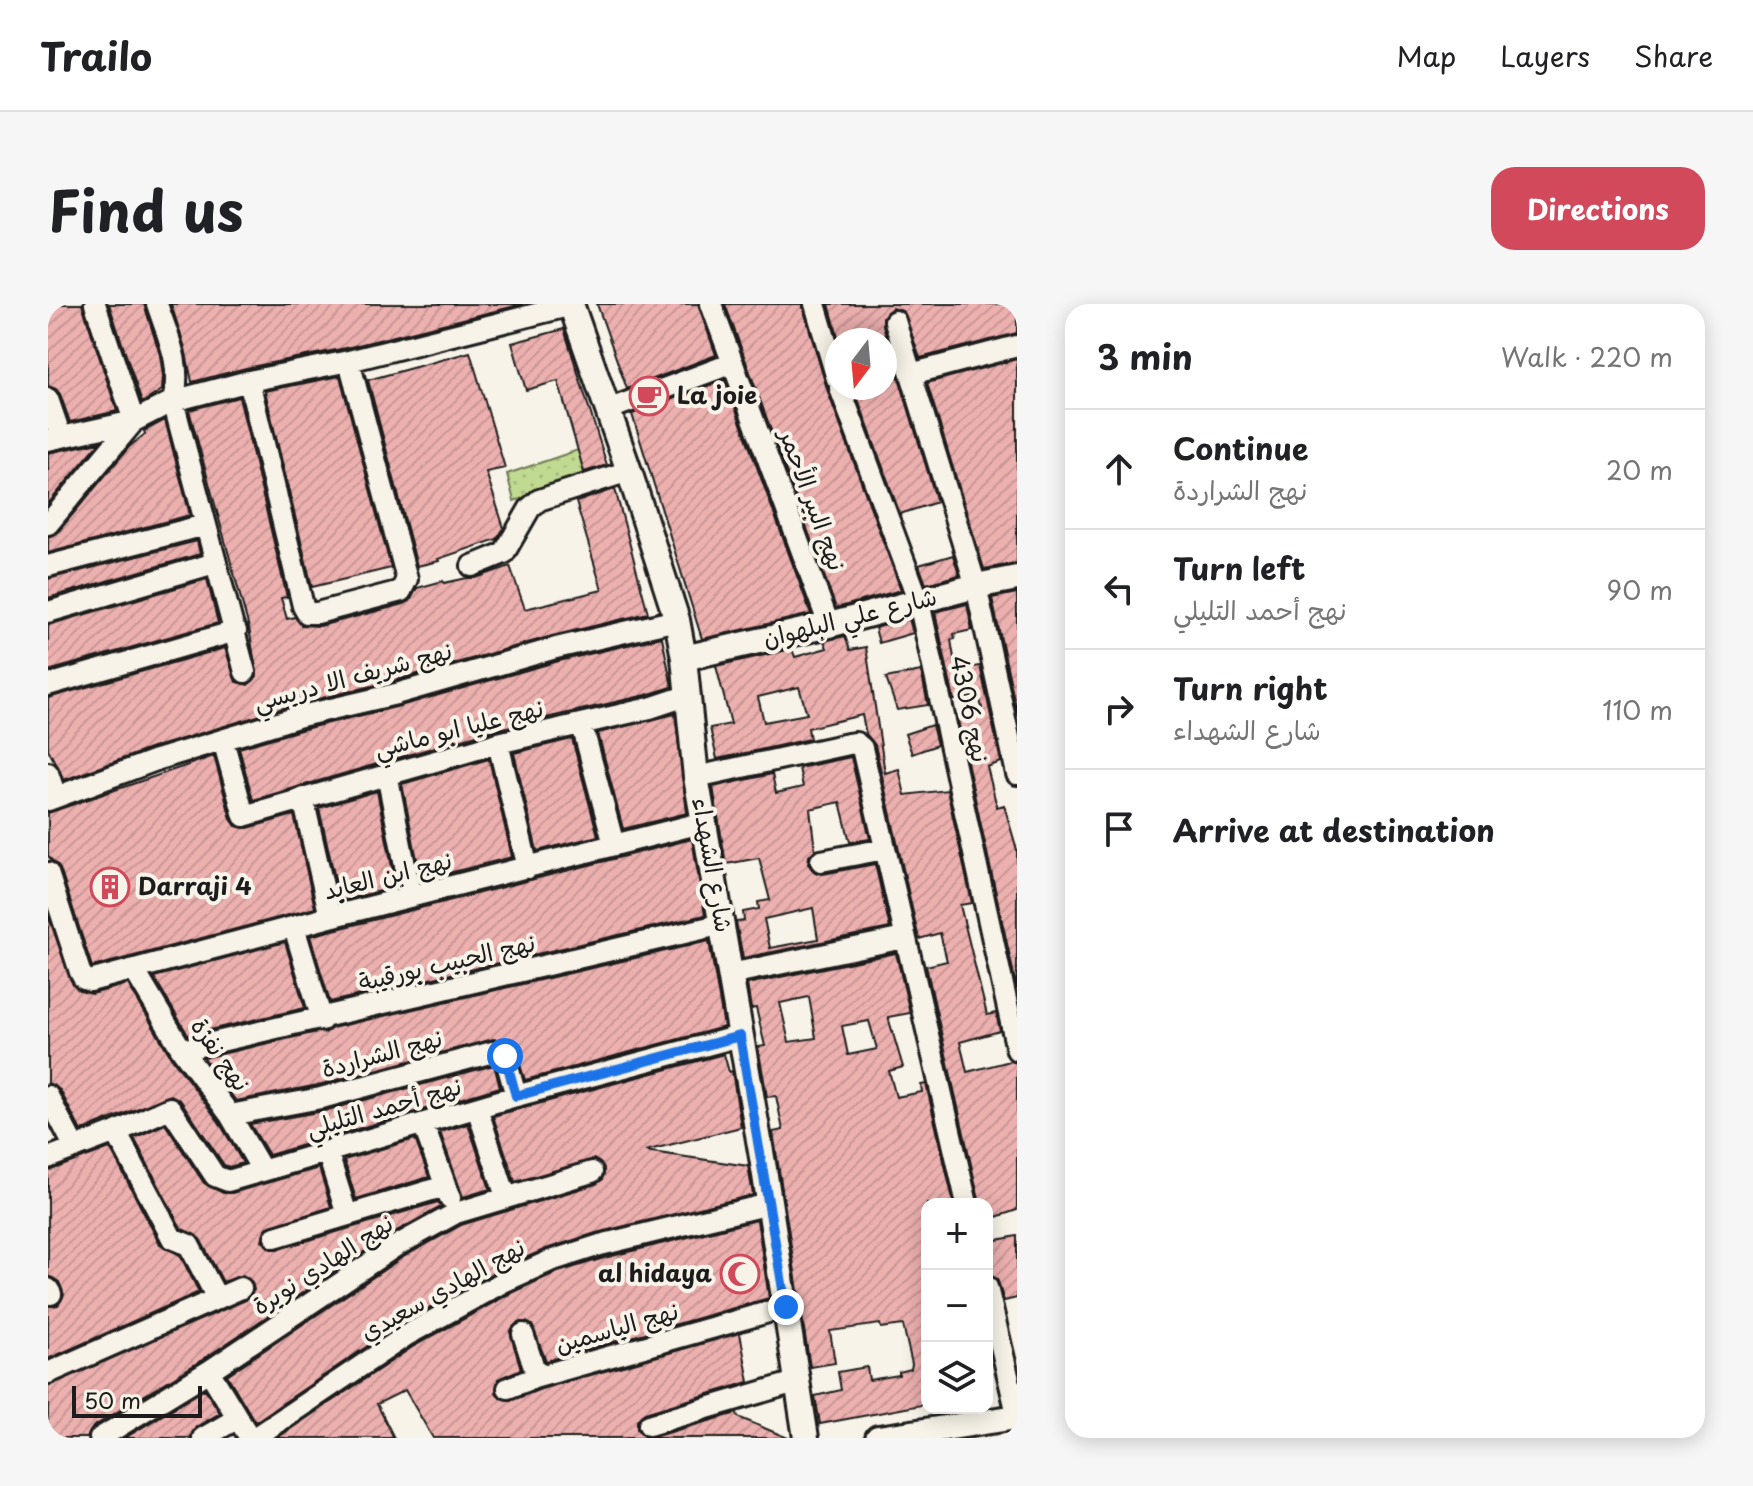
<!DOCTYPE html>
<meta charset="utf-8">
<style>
:root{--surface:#fff;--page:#f6f6f6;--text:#202124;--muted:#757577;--line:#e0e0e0;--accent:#d1495b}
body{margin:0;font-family:"Playpen Sans","Playpen Sans Arabic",sans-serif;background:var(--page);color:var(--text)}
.controls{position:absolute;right:24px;bottom:24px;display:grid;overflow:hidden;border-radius:16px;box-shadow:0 4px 20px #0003}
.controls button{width:72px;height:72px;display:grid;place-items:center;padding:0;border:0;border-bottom:2px solid var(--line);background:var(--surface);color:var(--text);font:40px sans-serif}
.compass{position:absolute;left:777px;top:24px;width:72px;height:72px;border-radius:50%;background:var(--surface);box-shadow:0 4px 20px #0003;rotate:196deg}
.scale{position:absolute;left:24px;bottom:20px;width:130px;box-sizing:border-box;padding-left:8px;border:4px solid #1c1c1c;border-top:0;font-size:22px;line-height:28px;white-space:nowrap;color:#1c1c1c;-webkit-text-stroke:6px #f7f3e8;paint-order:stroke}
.stop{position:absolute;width:24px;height:24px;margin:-18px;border:6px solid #1a73e8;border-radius:50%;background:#fff}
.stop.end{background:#1a73e8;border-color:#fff;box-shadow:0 2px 8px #0008}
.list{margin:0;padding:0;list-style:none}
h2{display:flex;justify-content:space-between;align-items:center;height:104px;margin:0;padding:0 32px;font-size:34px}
h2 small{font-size:26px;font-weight:400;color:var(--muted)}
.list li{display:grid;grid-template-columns:52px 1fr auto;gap:24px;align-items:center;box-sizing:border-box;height:120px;padding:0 32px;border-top:2px solid var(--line)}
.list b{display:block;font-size:30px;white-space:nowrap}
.list p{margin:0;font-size:26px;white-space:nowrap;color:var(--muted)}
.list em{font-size:26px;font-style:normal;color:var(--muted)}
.icon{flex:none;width:44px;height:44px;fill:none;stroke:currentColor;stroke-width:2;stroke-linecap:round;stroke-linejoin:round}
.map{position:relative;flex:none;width:969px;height:1134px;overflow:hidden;border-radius:24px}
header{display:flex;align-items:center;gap:48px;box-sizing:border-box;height:112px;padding:0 40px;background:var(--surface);border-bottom:2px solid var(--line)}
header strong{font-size:38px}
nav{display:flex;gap:44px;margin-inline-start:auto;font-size:28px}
.intro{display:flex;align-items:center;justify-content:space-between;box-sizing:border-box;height:192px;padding:0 48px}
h1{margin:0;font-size:56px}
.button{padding:20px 36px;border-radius:24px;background:var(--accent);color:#fff;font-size:28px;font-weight:700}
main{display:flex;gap:48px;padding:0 48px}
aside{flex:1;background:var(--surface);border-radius:24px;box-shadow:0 4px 20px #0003}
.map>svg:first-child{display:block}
</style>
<header>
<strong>Trailo</strong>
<nav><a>Map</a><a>Layers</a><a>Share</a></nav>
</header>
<div class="intro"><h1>Find us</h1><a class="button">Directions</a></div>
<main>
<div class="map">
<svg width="969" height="1134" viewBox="0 0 969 1134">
<defs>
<pattern id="garden-dots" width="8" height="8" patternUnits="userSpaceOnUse" patternTransform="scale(2)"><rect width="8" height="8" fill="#c1da91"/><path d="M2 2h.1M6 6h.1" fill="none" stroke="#a5ba7c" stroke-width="1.8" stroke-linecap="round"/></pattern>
<pattern id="building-hatch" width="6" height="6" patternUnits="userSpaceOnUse" patternTransform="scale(2)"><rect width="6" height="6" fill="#ecb0af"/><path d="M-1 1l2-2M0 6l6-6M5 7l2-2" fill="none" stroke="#ca9796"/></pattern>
</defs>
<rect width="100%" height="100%" fill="#f7f3e8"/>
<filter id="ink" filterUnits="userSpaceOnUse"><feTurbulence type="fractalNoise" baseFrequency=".0125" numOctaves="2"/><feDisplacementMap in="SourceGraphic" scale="16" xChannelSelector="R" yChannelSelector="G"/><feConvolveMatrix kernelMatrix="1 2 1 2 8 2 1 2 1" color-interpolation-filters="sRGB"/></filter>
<g filter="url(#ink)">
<path fill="url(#garden-dots)" stroke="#6e7b56" stroke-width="2" d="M530,146l7,28 -71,23 -7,-27z"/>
<path fill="url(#building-hatch)" stroke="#1c1c1c" stroke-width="2" fill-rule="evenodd" d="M0,0h34l35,107 -47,11 -10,-28 -4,-5 -8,-3z
M61,0h35l16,51 3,21 -1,14 -20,13z
M123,0h352l-177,44 -100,20 -54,14 -7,-34z
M549,0h101l18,51 -89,34z
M677,0h77l26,88 73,198 -65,18z
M781,0h188v29l-97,25 -16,-46 -12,-4 -9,9v8l54,177 -37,12 -46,-126h31v-48h-46z
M516,25l43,136 -23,7 -26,-91 -32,9 -14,-47z
M422,48l35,116 -19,4 18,56 -7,11 -59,20 1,2 -22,5 -49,-186z
M969,55v204l-33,6 -57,-186z
M292,72l51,192 -79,19 -47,-196z
M677,76l86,234 -109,25 -70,-225z
M191,93l48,200 -6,1 6,21 8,-2 6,8 19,1 84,-22 6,-3 7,-13 26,-7 1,2 23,-5h9l34,-12 15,43 77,-19 -26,-88 39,-13 33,124 -96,23 -159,45 -96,23 -145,44 -88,32 -16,-31v-51l177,-50 11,34 12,3 9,-9 -8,-48 -60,-218z
M117,116l25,95 -142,38v-16l10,-5 71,-85 16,-13 -1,-3z
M52,138l-52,62v-51z
M149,237l3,13 -152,44v-19z
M905,251l6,20 -33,9 -7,-19z
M159,275l11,44 -170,48v-46z
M969,289v120l-25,-115z
M919,300l5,26 -18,4 1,5 -4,1 5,30 24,-4 21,96 -14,5 10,40 7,-2 13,45v139l-60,-273 25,-8 -3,-12 -25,4 -19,-88z
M861,315l4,14 -34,10 -4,-15z
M797,332l5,14 16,-3 19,126 14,-4 6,26 42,-5 25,113 -12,2 27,110 9,-2 4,18 -40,11 7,30 43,-11 7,2v147l-30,10v-16h-7l-54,-238 21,-5 -7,-28 -21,6 -44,-194 -9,-11 -4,-19 -54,13 2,11 -93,20 -7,-31 21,-4 -15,-58 76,-17 3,8 32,-9 -3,-7zM751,383l8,27 -43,8 -6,-25z
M614,333l10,50 -26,8 -152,35 -241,70 -14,-52 65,-19 96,-23 159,-45z
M873,367l7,34 -31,5 -11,-32z
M627,410l12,99 -64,16 -25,-96z
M884,421l5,20 -25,9 -7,-20z
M524,435l26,97 -61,15 -23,-98z
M166,452l17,63 5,7 12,2 46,-13 21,93 -223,59 -32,-98 -12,-13v-43z
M803,453l19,82 -20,3 -10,-40 -30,7 5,41 -6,6 -1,8 8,9 7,1 52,-10 15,64 -147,30 -7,-36 8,-1 -1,-9 16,-3 -1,-7 12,-2 -11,-42 -33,6 -13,-77 59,-13 4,19 27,-6 -4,-19zM765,604l5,31 -48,9 -6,-29z
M441,455l23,98 -91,23 -19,-96z
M329,487l19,96 -56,14 -21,-93z
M644,535l13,76 -375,87 -20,-66z
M0,611l25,70 7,6 12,3 36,-10 43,73 48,65 24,41 -14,4 -5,-2 -43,-64 -10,-6 -90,36 -21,-41 -12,-7z
M661,637l15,86 -199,53 -11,-33 -7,-6 -14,-2 -175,46 -82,16 -32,-43 113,-26 8,1 7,-5z
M237,638l20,66 -117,27 -34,-58z
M848,649l14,60 -22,4 15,50 -14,4 7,26 26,-5 -1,-7 5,-1 28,120h-27v200l-107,20 -5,-28 26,-6 -3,-18 29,-5 2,13 30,-5v-3l12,-3 1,-5 -9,-39 -22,3 -1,-4 -50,7 5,32 -25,4 -37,-235 10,-2 -7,-34 -9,1 -9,-50 7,-1 -9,-38 -5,1 -4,-25zM761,693l7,41 -27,4 -9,-39zM821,717l8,28 -29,6 -6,-29z
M676,750l5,18 3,-1 9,56 -96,24 103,15 5,29 -157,38 -50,16 -46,20 -100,55 -145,98 -28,-47 176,-118 58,-32 135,-41 6,-4 2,-12 -10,-9 -79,23 -22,-66z
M446,761l6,22 -231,68 -19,-31 74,-13z
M117,820l39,59 19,10h9l87,-25 12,39 -65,21 -4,12 9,9h8l159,-47 3,5 -52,28 -187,125 -109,67 -6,11h-39v-52l198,-86 8,-10 -2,-8 -9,-7 -20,7 -23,-43 -19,-11 -47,-90z
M420,820l22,65 -27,8 -23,-65z
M367,835l14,38 -73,22 -12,-39z
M62,844l50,96 20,11 19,37 -151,67v-53l10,-1 6,-10 -5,-13 -11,-6v-105z
M709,916l12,78 -223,63 -14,-36 -6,-3h-8l-8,10 11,37 -23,10 -2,13 4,6 13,2 28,-11 199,-56 9,49 -104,31 -8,8v8l8,8h8l84,-24 1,4 50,21h-355l-28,-48 -28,14 17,34h-117l137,-92 97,-53 44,-20 49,-15z
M969,932v62l-13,3 -7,-22 -10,-5v-32z
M157,1085l15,24 -24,14 -6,11h-65z"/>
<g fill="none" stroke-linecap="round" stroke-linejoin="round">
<defs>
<path id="minor" d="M109,0c11,34 26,61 16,97l72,271
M663,0l118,321
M767,0l22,75
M847,17l16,53
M969,42l-106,28 65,212 41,188
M201,77l54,225 4,7h10l84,-22 6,-12 -58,-218
M792,84l79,214 98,448
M0,95l13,38
M559,106l126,-47
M0,136l86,-19 39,-20 76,-20 100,-20 223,-56
M0,220l86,-103 -39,-117
M0,262l157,-41
M424,262l32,-13 26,-45 9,-8 90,-29
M0,308l167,-49
M0,381l188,-54
M534,421l32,120
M175,436l21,76 254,-73 152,-35 39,-13
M450,439l30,125
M0,469l8,24
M339,470l24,122
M648,473l152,-33 8,-1 6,5 105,456
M255,494l27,119
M0,496l108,-40 145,-44 95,-22 160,-46 121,-28
M773,557l64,-12
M0,569l32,99 4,7 6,2 240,-64 375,-95
M246,623l28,93
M86,666l48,80 48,65 32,55
M682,670l174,-36
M134,746l541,-126
M0,792l27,52
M429,804l29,89
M182,811l91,-17 172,-46h7l5,4 11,40
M375,820l27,74
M68,828l56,106 17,7 28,53
M279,847l20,64
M0,854l68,-26 54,-24 45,68 13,5 288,-85 224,-60
M227,933l170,-51
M939,983l30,127
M0,985l3,5
M475,1030l14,43
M161,1067l41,67
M0,1069l193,-85
M460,1084l29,-11 249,-70
M601,1121l150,-44
M52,1134l109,-67 187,-125 60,-33 136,-41
M155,1134l35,-20
M206,1134l153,-103 98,-54 45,-20 50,-16 169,-41"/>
<path id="tertiary" d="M523,0l58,167 48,149 7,38 12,119 68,392 42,269
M636,354l145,-33 147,-39 41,-8
M830,1134l139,-21"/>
</defs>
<use href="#minor" stroke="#1c1c1c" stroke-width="26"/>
<use href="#tertiary" stroke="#1c1c1c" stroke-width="30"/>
<use href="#minor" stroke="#f7f3e8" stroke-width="20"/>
<use href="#tertiary" stroke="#f7f3e8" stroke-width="24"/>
</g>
</g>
<g fill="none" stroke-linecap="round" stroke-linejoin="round" filter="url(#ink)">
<path stroke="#1a73e8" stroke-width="10" d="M457,752l11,40 224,-60 46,271"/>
</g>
<defs>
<symbol id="cafe-ring" viewBox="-11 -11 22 22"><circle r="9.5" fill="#f7f3e8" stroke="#d1495b" stroke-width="1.5"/><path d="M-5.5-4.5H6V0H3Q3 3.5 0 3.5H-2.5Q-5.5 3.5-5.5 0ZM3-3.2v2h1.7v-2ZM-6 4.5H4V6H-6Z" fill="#d1495b"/></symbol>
<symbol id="building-ring" viewBox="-11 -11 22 22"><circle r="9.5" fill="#f7f3e8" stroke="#d1495b" stroke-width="1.5"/><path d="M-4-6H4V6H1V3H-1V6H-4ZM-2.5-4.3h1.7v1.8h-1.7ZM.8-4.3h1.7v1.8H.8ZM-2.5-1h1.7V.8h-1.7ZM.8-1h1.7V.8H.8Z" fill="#d1495b"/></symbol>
<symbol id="mosque-ring" viewBox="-11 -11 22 22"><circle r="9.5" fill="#f7f3e8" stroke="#d1495b" stroke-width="1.5"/><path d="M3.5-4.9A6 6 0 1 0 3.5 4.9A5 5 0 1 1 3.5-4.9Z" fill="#d1495b"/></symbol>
</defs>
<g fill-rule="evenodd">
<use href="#cafe-ring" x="579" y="70" width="44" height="44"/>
<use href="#building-ring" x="40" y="561" width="44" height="44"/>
<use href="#mosque-ring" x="670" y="948" width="44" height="44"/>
</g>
<g text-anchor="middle" stroke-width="8" stroke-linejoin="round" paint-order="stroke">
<g font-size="24" font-weight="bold" fill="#1c1c1c" stroke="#f7f3e8" text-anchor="start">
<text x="629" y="100">La joie</text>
<text x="90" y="591">Darraji 4</text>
<text x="664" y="978" text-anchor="end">al hidaya</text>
</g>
<g font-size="24" fill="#1c1c1c" stroke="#f7f3e8">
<text transform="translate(764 196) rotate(70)" y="8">نهج البير الأحمر</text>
<text transform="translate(802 314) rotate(-14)" y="8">شارع علي البلهوان</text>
<text transform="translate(305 373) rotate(-15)" y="8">نهج شريف الا دريسي</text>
<text transform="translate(921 405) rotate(78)" y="8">نهج 4306</text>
<text transform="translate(411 425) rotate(-14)" y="8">نهج عليا ابو ماشي</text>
<text transform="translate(664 561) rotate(80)" y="8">شارع الشهداء</text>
<text transform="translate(340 572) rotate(-14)" y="8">نهج ابن العابد</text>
<text transform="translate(399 659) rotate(-13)" y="8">نهج الحبيب بورقيبة</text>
<text transform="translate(334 750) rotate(-15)" y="8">نهج الشراردة</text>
<text transform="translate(172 751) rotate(55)" y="8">نهج نفزة</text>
<text transform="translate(336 804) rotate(-16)" y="8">نهج أحمد التليلي</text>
<text transform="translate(275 961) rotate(-33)" y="8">نهج الهادي نويرة</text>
<text transform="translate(395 986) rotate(-29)" y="8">نهج الهادي سعيدي</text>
<text transform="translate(569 1024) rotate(-16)" y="8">نهج الياسمين</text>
</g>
</g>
</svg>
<div class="controls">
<button>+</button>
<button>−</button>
<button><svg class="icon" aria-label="layers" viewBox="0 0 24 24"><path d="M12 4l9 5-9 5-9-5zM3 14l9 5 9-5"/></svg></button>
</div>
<svg class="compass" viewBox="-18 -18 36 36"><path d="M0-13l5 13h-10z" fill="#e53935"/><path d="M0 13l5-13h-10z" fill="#757577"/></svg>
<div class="scale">50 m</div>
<div class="stop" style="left:457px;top:752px"></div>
<div class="stop end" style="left:738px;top:1003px"></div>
</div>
<aside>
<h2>3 min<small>Walk · 220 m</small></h2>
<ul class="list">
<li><svg class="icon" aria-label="ahead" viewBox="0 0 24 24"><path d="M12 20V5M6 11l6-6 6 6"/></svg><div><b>Continue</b><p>نهج الشراردة</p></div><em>20 m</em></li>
<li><svg class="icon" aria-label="left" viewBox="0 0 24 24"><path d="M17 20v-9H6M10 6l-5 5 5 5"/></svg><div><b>Turn left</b><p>نهج أحمد التليلي</p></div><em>90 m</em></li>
<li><svg class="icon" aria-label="right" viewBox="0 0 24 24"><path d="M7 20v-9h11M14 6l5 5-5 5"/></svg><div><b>Turn right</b><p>شارع الشهداء</p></div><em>110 m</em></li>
<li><svg class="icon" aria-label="arrive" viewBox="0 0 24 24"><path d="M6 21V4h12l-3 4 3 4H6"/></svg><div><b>Arrive at destination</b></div></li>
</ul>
</aside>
</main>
